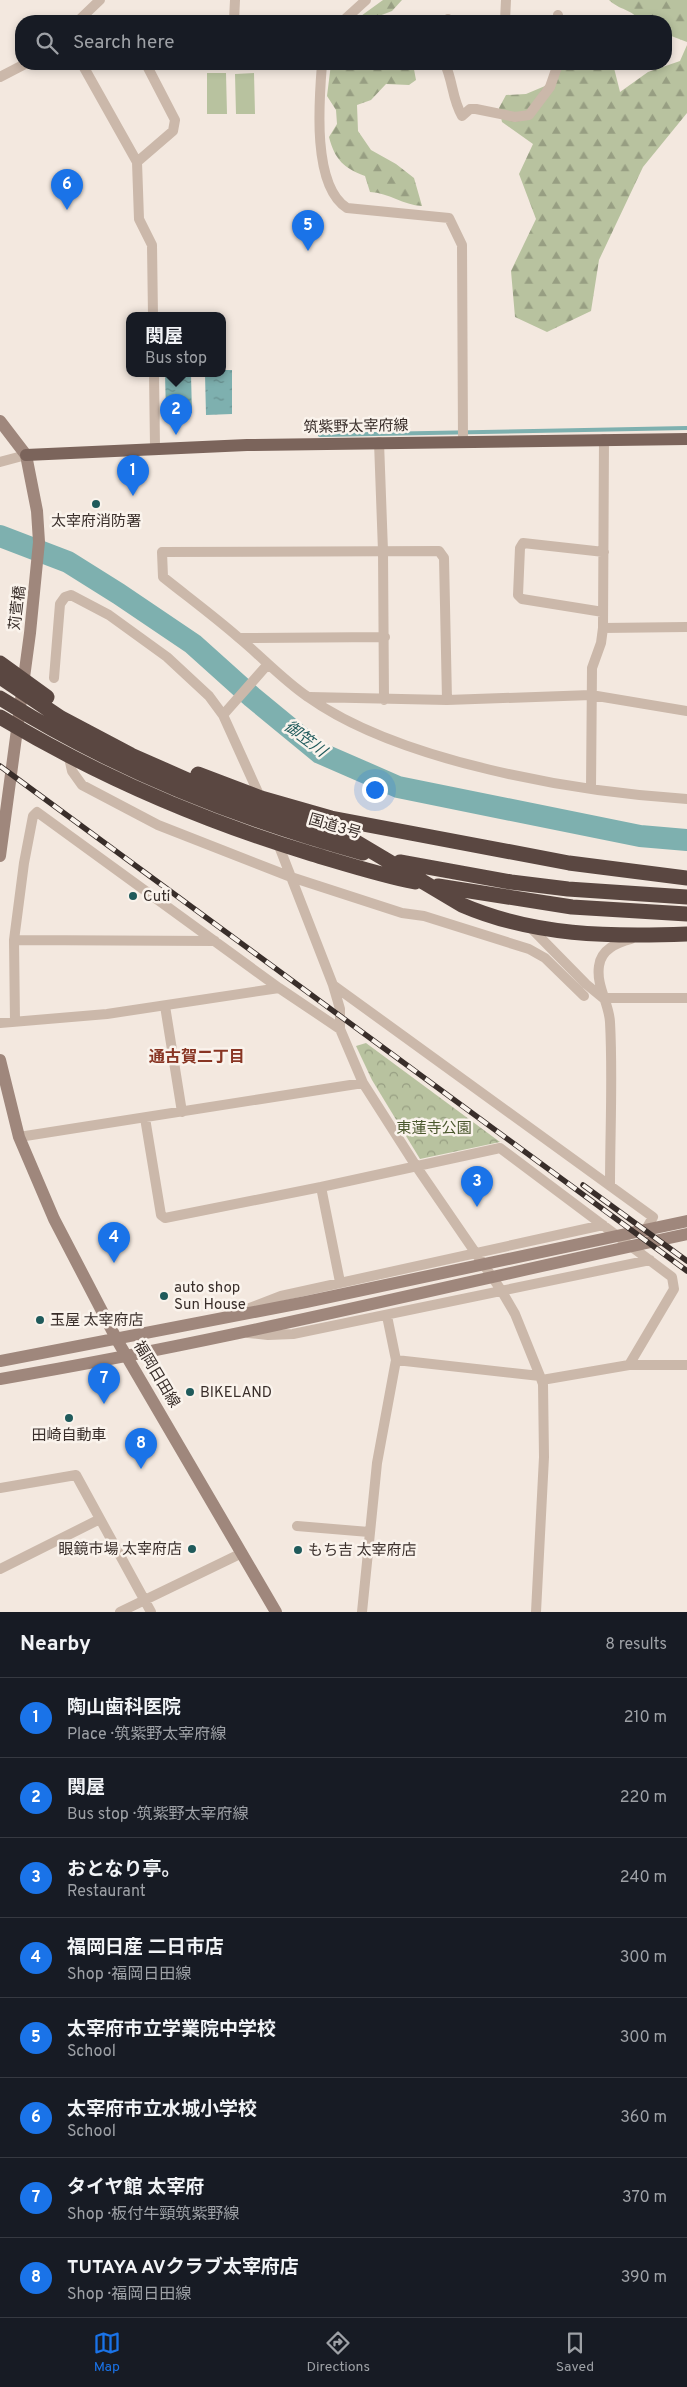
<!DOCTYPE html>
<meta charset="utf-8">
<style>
:root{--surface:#171b24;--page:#20242c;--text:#f1f3f6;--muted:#9ea1a6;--line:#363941;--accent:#1a73e8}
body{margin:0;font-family:Overpass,"Noto Sans JP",sans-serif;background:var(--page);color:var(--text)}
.you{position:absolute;left:374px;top:789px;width:18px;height:18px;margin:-12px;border:4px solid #fff;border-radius:50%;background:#1a73e8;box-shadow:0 0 0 8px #1a73e833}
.badge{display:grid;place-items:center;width:32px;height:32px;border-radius:50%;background:var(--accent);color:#fff;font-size:16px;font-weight:700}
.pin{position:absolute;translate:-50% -41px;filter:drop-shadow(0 1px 2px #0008)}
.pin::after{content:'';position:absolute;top:26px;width:18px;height:15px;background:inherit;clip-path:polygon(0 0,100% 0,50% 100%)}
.popup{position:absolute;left:126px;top:312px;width:100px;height:65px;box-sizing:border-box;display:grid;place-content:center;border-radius:10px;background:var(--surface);filter:drop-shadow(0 1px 4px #0005);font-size:16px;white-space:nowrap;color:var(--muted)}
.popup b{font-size:19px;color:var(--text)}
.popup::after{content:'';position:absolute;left:50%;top:100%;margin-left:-10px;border:10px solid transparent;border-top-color:var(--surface)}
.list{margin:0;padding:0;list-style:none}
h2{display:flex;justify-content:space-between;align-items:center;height:65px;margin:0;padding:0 20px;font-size:21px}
h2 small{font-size:16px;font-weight:400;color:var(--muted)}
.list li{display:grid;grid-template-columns:32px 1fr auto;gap:15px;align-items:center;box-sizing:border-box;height:80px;padding:0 20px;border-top:1px solid var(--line)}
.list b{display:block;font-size:19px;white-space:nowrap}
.list p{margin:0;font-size:16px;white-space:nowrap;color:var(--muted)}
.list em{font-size:16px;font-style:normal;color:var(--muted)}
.icon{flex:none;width:28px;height:28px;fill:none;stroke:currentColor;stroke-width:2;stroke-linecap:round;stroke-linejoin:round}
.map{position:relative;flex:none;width:687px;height:1612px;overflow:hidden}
.search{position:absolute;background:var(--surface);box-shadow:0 2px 8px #0003;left:15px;right:15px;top:15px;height:55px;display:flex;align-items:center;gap:12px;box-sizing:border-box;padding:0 18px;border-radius:20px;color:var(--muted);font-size:19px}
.sheet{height:705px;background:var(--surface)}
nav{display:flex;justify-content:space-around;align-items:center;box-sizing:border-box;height:70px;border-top:1px solid var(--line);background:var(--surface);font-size:14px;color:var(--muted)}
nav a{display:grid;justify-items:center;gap:2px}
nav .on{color:var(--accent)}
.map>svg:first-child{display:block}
</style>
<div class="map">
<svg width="687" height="1612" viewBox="0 0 687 1612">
<defs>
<pattern id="forest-firs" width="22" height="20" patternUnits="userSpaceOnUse" patternTransform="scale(1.25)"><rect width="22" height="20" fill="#b8c29f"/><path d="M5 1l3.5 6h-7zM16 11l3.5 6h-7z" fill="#979e82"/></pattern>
<pattern id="park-crowns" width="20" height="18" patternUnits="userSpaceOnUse" patternTransform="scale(1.25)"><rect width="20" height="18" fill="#b8c29f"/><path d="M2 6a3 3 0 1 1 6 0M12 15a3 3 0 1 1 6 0" fill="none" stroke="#979e82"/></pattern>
<pattern id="water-ripples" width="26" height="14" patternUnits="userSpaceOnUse" patternTransform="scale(1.25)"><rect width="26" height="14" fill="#7eb0af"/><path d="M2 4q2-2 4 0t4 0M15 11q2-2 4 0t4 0" fill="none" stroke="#68908f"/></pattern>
</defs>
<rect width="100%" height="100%" fill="#f3e8df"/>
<path fill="url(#forest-firs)" d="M383,0h19l-10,11 -18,7v3h-20z
M609,0h78v42l-21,-8v-13h-26c-8,-12 -21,-11 -31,-21z
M687,45v68l-44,54 -44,93 -8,51 -44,21 -32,-15 -4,-46 25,-52 -17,-45 14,-30 -31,-22 -3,-14 7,-13 20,-1 19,-8 8,-14 15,-8h45l7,28 28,-20 32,-11z
M331,64h82l3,16 -7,5 -23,-1 -15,16 -14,5 1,26 13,19 25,14 18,14 8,28c-19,-1 -33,-13 -52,-14l-5,-16c-21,-8 -30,-16 -36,-39l8,-13 -1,-14 -9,-14z"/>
<path fill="url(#park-crowns)" d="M366,1043l134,99 -80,17 -48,-79 -16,-34z"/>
<path fill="#b8c29f" d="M207,73h19l1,41h-20z
M254,73l1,41h-19l-1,-40z"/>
<path fill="url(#water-ripples)" d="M222,370h10v44l-26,1 -1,-41h17z
M165,374h26l1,39h-26z"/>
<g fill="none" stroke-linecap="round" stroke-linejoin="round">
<path stroke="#7eb0af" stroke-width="4" d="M320,435l367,-7"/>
<path stroke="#7eb0af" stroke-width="22" d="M0,536l68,26 51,32 74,50 59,53 68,56 78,34 242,49 47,4"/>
<path stroke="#cbb8aa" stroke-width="10" d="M558,15l1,6
M448,19v2
M78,21l22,-21
M234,21l1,-21
M343,21l23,-21
M505,21l1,-21
M82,64l55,98 2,57 13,26 1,71
M322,64c-3,37 -10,122 25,144l102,10 13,27 1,196
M445,64c8,17 7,35 17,52l8,-7h6l39,8 14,-2 21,-28 8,-23
M0,77l25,-13
M137,162l36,-31 2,-11 -29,-56
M154,374l1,73
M379,442l4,109 1,149
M0,462l26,-7
M603,612l-81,-13 -4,-4 2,-47 3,-5 81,9
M603,628l84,-1
M239,638l146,-1
M54,678l6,-74 5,-7 6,-2 38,20 58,42 42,39 14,19 38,84
M310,697l137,3 144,-5 96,16
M447,700l-3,-142 -5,-7 -277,1 1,25c25,20 52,40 76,61 23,19 44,42 69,59 91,65 268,95 379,102
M223,715l45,-51
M68,753l4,18 10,14 76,40 133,52 111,36 22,3 105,33 16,9 39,38
M591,789l1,-121 9,-25 2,-15 1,-189
M277,841l56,144 7,24v20l23,54 53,83 85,124 14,24 25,62 3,8 1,73 -8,155
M530,927l56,57 17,14h84
M14,940l201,1
M333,985l320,232 -9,16
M165,1006l17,106
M15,1022l-1,-82 10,-77 9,-47 4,-4 242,176 61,41
M0,1023l107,-9 172,-26
M145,1118l16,97 4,3 156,-31 179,-39 172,129 2,12 -45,76
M19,1137l344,-54
M610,1186c0,-55 3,-110 0,-164 -1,-19 -14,-36 -11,-56 2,-17 18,-23 32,-27
M321,1187l19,95
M247,1309l34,-13 322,-71
M387,1316l9,44 144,16
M248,1333l20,2 25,-1 357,-74
M542,1380l87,-15h58
M0,1488l76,-13 75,137
M297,1526l72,6
M0,1569l100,-50
M120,1612l122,-59
M362,1612l15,-149 19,-103"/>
<path stroke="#9f877c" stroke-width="12" d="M0,421l26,34 11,56 2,31 -9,91 -30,223
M0,1060l19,77 35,82 63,121 159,272
M0,1361l306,-59 381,-81
M0,1379c231,-39 458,-96 687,-145"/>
<path stroke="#7b645b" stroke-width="12" d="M26,455l221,-10 440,-6"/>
<path stroke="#5a4741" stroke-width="15" d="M0,663l47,34
M0,677l61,41 70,37 86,38 129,43 116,69c72,31 147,32 225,29
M0,698c111,70 236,120 363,155
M0,717c98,59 203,104 312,137 34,10 68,21 103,28
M198,774l63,24 70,20 238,45 118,15
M400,862l111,20 57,7 119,8
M438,886l134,21 115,7"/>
<defs>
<path id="rail" d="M0,766l687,505
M583,1185l104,76"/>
</defs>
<use href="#rail" stroke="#392e2a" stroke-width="5.5"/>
<use href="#rail" stroke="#faf3ec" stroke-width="4" stroke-dasharray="11" stroke-linecap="butt"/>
</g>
<g fill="#1f5a5b" stroke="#faf3ec" stroke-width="2">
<circle cx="96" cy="504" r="5"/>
<circle cx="133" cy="896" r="5"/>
<circle cx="164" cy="1296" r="5"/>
<circle cx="40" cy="1320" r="5"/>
<circle cx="190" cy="1392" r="5"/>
<circle cx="69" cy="1418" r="5"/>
<circle cx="192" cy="1549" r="5"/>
<circle cx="298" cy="1550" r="5"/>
</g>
<g text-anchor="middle" stroke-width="5" stroke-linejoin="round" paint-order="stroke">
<g font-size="15" fill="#392e2a" stroke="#faf3ec">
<text transform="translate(356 426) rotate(-1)" y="5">筑紫野太宰府線</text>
<text transform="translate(17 608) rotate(-83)" y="5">苅萱橋</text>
<text transform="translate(335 826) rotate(16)" y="5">国道3号</text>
<text transform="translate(157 1374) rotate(59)" y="5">福岡日田線</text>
</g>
<g font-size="15" fill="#392e2a" stroke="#faf3ec" text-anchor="start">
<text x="96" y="526" text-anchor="middle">太宰府消防署</text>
<text x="143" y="901">Cuti</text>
<text x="174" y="1292">auto shop<tspan x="174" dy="17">Sun House</tspan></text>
<text x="50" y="1325">玉屋 太宰府店</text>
<text x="200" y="1397">BIKELAND</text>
<text x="69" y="1440" text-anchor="middle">田崎自動車</text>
<text x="182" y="1554" text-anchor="end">眼鏡市場 太宰府店</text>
<text x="308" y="1555">もち吉 太宰府店</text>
</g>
<g font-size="15" fill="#4a572d" stroke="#faf3ec">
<text x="434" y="1133">東蓮寺公園</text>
</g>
<g font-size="16" font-style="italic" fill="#1f5a5b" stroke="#faf3ec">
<text transform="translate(306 738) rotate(37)" y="6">御笠川</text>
</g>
<g font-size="16" font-weight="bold" fill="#883523" stroke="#faf3ec">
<text x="197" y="1062">通古賀二丁目</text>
</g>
</g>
</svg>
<div class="you"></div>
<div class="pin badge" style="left:133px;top:496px">1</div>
<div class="pin badge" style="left:176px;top:435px">2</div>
<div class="popup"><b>関屋</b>Bus stop</div>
<div class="pin badge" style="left:477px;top:1207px">3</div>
<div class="pin badge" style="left:114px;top:1263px">4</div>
<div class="pin badge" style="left:308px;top:251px">5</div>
<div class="pin badge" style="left:67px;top:210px">6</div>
<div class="pin badge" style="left:104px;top:1404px">7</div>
<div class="pin badge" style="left:141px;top:1469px">8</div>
<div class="search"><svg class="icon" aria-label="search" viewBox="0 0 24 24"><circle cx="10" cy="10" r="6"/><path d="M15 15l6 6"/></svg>Search here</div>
</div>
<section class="sheet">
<h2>Nearby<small>8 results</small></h2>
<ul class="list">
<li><span class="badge">1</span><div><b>陶山歯科医院</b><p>Place · 筑紫野太宰府線</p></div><em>210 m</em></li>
<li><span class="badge">2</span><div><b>関屋</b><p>Bus stop · 筑紫野太宰府線</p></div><em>220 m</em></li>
<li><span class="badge">3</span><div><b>おとなり亭。</b><p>Restaurant</p></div><em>240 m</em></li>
<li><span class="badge">4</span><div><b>福岡日産 二日市店</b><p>Shop · 福岡日田線</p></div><em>300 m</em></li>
<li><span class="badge">5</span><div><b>太宰府市立学業院中学校</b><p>School</p></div><em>300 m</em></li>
<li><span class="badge">6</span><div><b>太宰府市立水城小学校</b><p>School</p></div><em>360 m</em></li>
<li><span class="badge">7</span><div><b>タイヤ館 太宰府</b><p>Shop · 板付牛頸筑紫野線</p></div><em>370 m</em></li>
<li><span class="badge">8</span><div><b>TUTAYA AVクラブ太宰府店</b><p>Shop · 福岡日田線</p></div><em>390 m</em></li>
</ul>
</section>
<nav>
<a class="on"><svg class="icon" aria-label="map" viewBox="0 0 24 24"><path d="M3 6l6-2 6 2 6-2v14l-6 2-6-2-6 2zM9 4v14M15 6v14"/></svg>Map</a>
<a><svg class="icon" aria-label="directions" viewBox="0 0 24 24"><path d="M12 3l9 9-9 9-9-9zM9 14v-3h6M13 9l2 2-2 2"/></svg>Directions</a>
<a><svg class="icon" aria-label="saved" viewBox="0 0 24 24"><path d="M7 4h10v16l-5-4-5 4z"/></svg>Saved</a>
</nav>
